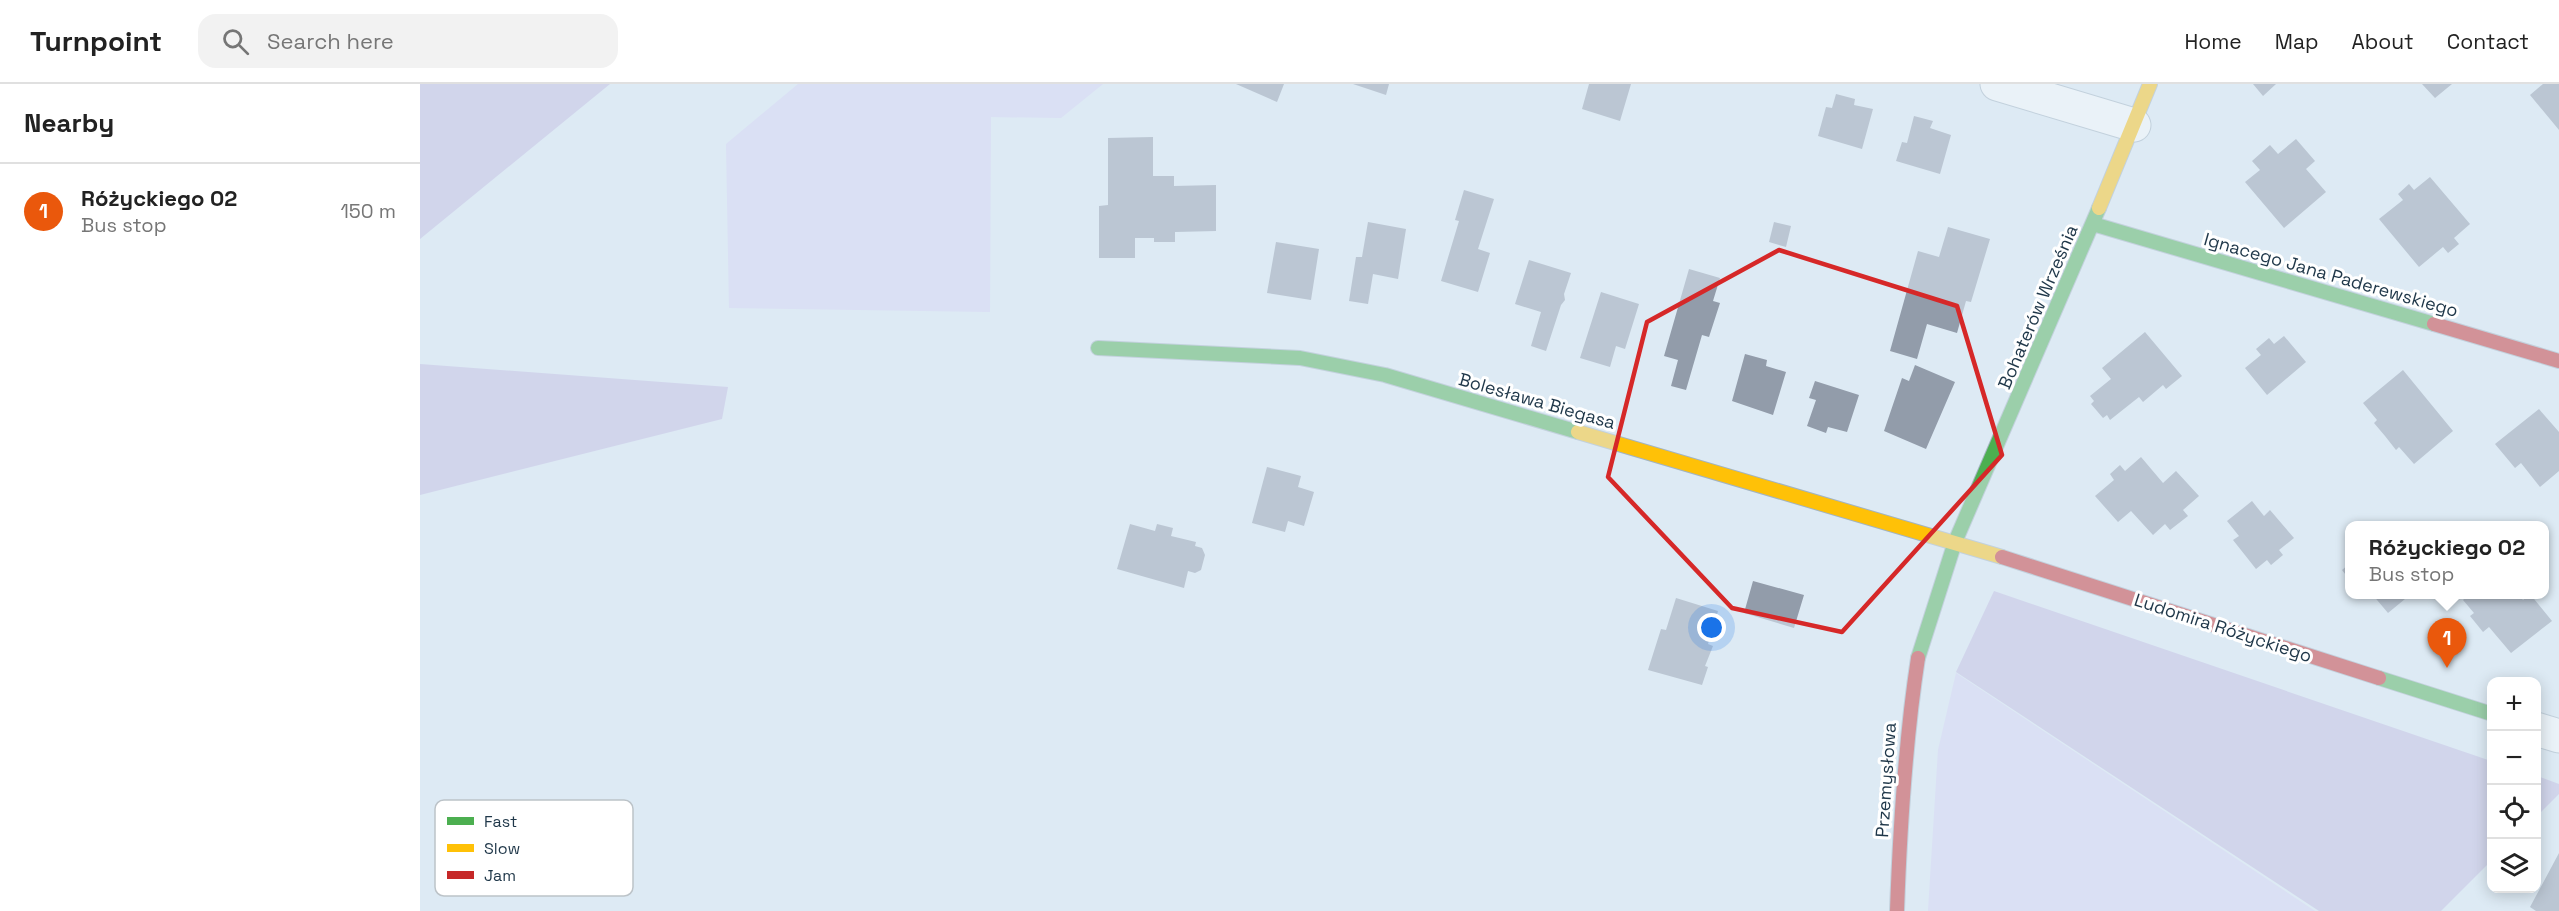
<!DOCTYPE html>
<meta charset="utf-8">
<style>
:root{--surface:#fff;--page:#f2f2f2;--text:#222;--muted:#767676;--line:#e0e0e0;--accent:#ea580c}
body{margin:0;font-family:"Space Grotesk",sans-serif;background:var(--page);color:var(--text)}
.controls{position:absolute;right:18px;bottom:18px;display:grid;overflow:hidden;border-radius:12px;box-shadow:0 3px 15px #0003}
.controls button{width:54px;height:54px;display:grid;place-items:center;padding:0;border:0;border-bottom:2px solid var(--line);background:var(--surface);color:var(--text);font:30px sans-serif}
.you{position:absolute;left:1292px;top:544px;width:21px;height:21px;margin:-15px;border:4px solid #fff;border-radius:50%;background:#1a73e8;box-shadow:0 0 0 9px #1a73e833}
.badge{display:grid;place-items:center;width:39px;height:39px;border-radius:50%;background:var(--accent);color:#fff;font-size:20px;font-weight:700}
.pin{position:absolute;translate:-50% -50px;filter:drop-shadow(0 2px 3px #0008)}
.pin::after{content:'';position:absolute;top:32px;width:21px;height:18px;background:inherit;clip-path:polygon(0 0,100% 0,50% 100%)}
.popup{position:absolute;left:1925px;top:437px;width:204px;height:78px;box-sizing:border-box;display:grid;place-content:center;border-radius:12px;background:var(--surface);filter:drop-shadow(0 2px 4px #0005);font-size:20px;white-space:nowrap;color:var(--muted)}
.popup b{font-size:22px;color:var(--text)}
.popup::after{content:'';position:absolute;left:50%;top:100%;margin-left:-12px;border:12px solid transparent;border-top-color:var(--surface)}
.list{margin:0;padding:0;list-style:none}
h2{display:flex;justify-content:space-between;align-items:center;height:78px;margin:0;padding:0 24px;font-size:26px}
h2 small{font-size:20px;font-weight:400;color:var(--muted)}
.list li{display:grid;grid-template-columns:39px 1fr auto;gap:18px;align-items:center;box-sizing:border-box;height:96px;padding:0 24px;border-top:2px solid var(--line)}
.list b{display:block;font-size:22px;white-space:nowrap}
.list p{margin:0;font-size:20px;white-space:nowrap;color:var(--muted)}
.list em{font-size:20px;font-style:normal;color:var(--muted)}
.icon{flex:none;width:33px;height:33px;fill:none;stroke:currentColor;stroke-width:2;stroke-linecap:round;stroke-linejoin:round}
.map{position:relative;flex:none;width:2139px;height:827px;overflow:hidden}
header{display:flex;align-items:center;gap:36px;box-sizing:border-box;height:84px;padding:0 30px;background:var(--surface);border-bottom:2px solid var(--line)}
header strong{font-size:28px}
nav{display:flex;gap:33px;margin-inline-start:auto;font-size:21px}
.search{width:420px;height:54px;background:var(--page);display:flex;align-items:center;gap:15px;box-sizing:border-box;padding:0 21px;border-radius:18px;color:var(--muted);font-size:22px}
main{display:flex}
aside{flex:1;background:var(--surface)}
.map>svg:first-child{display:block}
</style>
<header>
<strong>Turnpoint</strong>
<div class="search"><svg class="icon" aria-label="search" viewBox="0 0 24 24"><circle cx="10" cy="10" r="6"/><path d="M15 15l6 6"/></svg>Search here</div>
<nav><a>Home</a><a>Map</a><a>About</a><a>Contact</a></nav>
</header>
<main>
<aside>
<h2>Nearby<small></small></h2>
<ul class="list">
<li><span class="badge">1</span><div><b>Różyckiego 02</b><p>Bus stop</p></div><em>150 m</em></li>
</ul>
</aside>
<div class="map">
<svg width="2139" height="827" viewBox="0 0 2139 827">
<rect width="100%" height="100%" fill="#ddeaf4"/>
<path fill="#d8d4f3" d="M378,0h305l-42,34 -70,-1 -1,195 -261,-4 -3,-164z
M1536,589l359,238h-387l10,-161z"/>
<path fill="#c3bce1" d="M0,0h190l-190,155z
M0,280l308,23 -6,32 -302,76z
M1574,507l497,170v100l-50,50h-122l-363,-239z
M2117,692l22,8v10l-22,22z"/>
<path fill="#929caa" d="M816,0h48l-7,18z
M933,0h36l-3,11z
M1169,0h42l-11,37 -38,-12z
M1833,0h23l-13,12z
M2002,0h30l-17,14z
M2123,0h16v46l-29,-35z
M1416,10l19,5 -1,6 19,4 -11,40 -44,-13 8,-29 6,1z
M1494,32l19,5 -3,7 21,7 -11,39 -44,-13 6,-19 5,1z
M733,53v39h21v10l42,-1v46l-41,1v10h-21v-4h-19v20h-36v-52l9,-1v-67z
M1876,55l19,22 -9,8 20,23 -42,36 -39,-46 15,-12 -8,-9 18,-16 8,9z
M2010,93l40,47 -16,14 5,6 -11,9 -5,-6 -24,20 -40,-48 24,-19 -5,-6 11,-10 5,6z
M1044,106l30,9 -16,50 12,4 -12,39 -37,-11 18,-60 -4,-1z
M948,138l38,7 -8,50 -25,-5 -5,30 -19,-3 7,-44h6z
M1354,138l17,4 -5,21 -17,-5z
M1528,143l42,12 -19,63 -5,-1 -9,32 -30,-9 -10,35 -27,-8 28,-100 21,6z
M856,158l43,7 -8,51 -44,-7z
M1109,176l42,13 -7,21 1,6 -4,5 -15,46 -15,-5 10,-34 -26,-8z
M1269,185l31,9 -7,23 7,2 -11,34 -7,-2 -16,55 -15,-4 7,-26 -14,-4z
M1181,208l38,12 -14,45 -9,-3 -6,21 -30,-9z
M1725,248l37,44 -16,13 -3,-4 -20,17 -4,-5 -29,23 -3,-5 -4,3 -12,-14 3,-3 -4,-5 21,-17 -9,-11z
M1864,252l22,26 -39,33 -22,-27 16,-13 -5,-6 13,-11 5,6z
M1325,270l22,6 -1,6 20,6 -13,43 -41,-14z
M1495,281l40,17 -29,67 -42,-18 18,-53 7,3z
M1983,286l50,61 -39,33 -15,-17 -3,3 -11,-14 -11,-13 3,-3 -14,-17z
M1395,297l44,14 -12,37 -19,-5 -2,6 -19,-7 9,-26 -7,-2z
M2119,325l20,23v39l-19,16 -19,-24 -6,5 -20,-24z
M1721,373l22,26 13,-12 23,25 -16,14 5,6 -18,14 -5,-6 -12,11 -22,-24 -13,11 -23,-26 19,-16 -4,-6 10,-9 5,6z
M847,383l34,9 -3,11 16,5 -10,34 -16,-5 -3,11 -33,-9z
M1832,417l12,15 6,-6 24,28 -15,12 4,5 -12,10 -4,-5 -11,9 -23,-29 6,-4 -12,-15z
M710,440l25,7 2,-7 16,4 -2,8 25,6 -1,4 7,2 3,7 -4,15 -6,3 -7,-2 -4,17 -67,-19z
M1929,480v15l-7,-9z
M1333,497l51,14 -10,33 -50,-15z
M1952,510h39l-23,19z
M2049,510h49l5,6 7,-6 22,27 -41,32 -22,-26 -6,5 -13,-16 4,-3 -11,-13z
M1256,514l42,13 -10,33 5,2 -8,20 3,1 -6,18 -54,-15 13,-41 5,1z
M2139,769v58h-23l-6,-4z"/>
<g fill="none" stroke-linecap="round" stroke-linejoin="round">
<defs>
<path id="street" d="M1577,0l137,41
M2116,645l23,7"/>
<path id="fast" d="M1673,140l341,100
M678,264l202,10 85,17 193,57
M1498,574l37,-116 144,-334
M1959,594l113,36"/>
<path id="slow" d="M1679,124l51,-124
M1158,348l424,125"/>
<path id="jam" d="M2014,240l125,37
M1582,473l377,121
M1477,827c3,-85 8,-169 21,-253"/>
</defs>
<use href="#street" stroke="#a3b4c0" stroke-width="35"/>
<use href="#fast" stroke="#a3b4c0" stroke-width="16"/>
<use href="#slow" stroke="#a3b4c0" stroke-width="16"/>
<use href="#jam" stroke="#a3b4c0" stroke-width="16"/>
<use href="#street" stroke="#fafcfd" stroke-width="33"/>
<use href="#fast" stroke="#4caf50" stroke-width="14"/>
<use href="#slow" stroke="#ffc107" stroke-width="14"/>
<use href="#jam" stroke="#c62828" stroke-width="14"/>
</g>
<path d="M0 0H2139V827H0ZM1359,166l178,56 45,149 -160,177 -110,-24 -124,-131 39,-155z" fill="#ddeaf4" fill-opacity=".55" fill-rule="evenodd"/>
<path fill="none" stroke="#d62828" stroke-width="4.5" stroke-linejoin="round" d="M1359,166l178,56 45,149 -160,177 -110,-24 -124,-131 39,-155z"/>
<g text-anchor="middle" stroke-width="6" stroke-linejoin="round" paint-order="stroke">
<g font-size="18" fill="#1f3749" stroke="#fff">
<text transform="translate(1911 191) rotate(16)" y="6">Ignacego Jana Paderewskiego</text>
<text transform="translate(1618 223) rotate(-67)" y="6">Bohaterów Września</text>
<text transform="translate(1117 317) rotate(16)" y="6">Bolesława Biegasa</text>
<text transform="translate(1803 544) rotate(18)" y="6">Ludomira Różyckiego</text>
<text transform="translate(1466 696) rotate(-86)" y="6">Przemysłowa</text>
</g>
</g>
<rect x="15" y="716" width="198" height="96" rx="9" fill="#fff" stroke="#bcc3c8" stroke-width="1.5"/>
<rect x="27" y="733" width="27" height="8" fill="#4caf50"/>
<rect x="27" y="760" width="27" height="8" fill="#ffc107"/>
<rect x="27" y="787" width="27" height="8" fill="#c62828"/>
<g font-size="16" fill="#1f3749">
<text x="64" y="743">Fast</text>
<text x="64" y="770">Slow</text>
<text x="64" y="797">Jam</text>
</g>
</svg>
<div class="controls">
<button>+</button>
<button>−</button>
<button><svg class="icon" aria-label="locate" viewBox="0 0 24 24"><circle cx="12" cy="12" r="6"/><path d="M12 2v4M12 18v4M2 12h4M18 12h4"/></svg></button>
<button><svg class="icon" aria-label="layers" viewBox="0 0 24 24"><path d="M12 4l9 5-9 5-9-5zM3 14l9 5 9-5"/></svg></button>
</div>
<div class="you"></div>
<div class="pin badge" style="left:2027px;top:584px">1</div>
<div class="popup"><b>Różyckiego 02</b>Bus stop</div>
</div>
</main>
